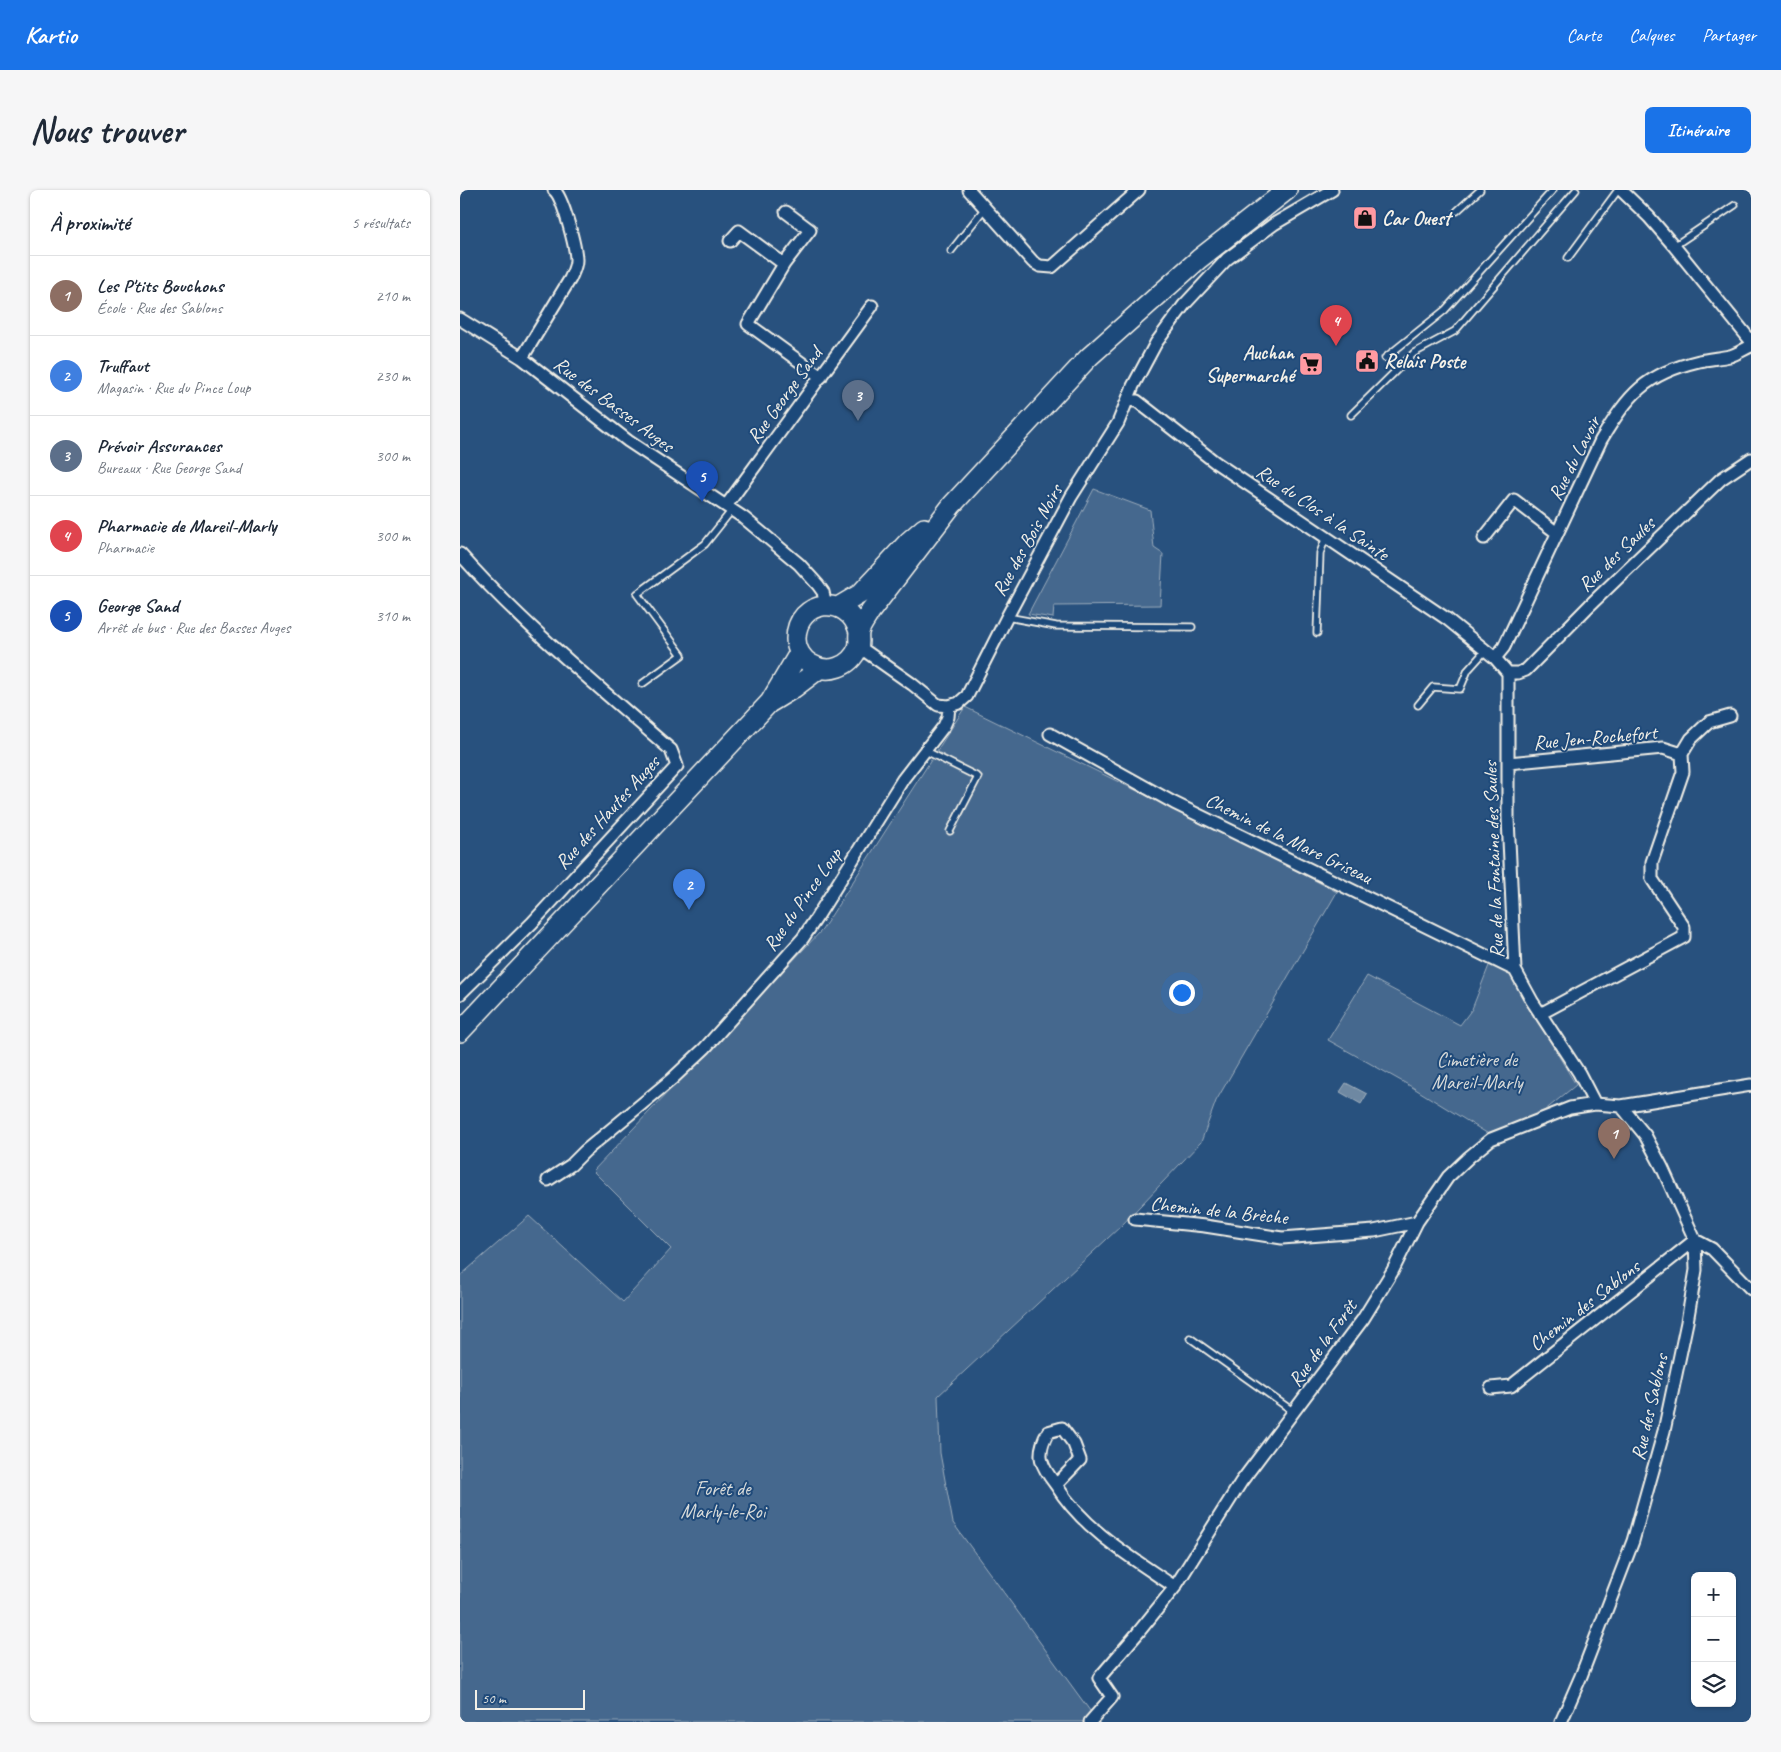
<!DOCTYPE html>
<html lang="fr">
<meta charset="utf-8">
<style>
:root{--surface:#fff;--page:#f6f6f7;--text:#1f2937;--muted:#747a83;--line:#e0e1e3;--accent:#1a73e8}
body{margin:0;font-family:Caveat,sans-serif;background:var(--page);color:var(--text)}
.controls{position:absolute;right:15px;bottom:15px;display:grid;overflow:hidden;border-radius:8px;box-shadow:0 1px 4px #0004}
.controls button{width:45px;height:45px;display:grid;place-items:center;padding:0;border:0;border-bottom:1px solid var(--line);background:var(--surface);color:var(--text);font:25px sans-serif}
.scale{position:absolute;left:15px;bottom:12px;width:110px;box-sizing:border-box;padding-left:5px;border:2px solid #f4f1e8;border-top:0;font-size:14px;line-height:18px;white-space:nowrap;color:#f4f1e8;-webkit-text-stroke:4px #1f4a7a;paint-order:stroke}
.you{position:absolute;left:721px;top:802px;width:18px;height:18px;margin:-12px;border:4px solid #fff;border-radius:50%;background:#1a73e8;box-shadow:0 0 0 8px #1a73e833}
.badge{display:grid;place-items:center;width:32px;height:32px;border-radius:50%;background:var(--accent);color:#fff;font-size:16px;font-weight:700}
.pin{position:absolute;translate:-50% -41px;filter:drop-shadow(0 1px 2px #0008)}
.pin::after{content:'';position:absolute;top:26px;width:18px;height:15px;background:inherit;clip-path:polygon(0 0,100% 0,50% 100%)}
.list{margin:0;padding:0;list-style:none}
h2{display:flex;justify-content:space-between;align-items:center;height:65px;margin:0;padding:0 20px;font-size:21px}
h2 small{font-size:16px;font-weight:400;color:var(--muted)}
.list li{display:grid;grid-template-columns:32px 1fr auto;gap:15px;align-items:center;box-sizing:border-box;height:80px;padding:0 20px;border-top:1px solid var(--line)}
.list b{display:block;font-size:19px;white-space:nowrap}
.list p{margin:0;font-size:16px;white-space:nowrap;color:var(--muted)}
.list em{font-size:16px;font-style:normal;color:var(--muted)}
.icon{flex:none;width:28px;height:28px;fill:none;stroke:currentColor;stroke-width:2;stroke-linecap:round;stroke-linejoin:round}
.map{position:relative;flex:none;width:1291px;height:1532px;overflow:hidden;border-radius:8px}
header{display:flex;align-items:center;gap:30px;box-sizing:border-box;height:70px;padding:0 25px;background:var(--accent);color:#fff}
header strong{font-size:24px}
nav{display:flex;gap:28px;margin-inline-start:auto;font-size:18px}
.intro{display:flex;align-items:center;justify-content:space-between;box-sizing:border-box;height:120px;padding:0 30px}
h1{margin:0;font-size:35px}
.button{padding:12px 22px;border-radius:8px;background:var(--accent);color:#fff;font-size:18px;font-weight:700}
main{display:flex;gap:30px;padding:0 30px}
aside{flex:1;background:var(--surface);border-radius:8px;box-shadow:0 1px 4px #0004}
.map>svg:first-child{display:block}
</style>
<header>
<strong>Kartio</strong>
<nav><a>Carte</a><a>Calques</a><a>Partager</a></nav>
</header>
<div class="intro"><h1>Nous trouver</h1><a class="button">Itinéraire</a></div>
<main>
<aside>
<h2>À proximité<small>5 résultats</small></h2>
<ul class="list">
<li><span class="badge" style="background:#8d6e63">1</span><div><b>Les P'tits Bouchons</b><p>École · Rue des Sablons</p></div><em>210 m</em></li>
<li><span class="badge" style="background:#3f7fe0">2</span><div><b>Truffaut</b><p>Magasin · Rue du Pince Loup</p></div><em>230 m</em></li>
<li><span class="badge" style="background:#5c6f8a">3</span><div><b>Prévoir Assurances</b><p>Bureaux · Rue George Sand</p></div><em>300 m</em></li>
<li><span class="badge" style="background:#e0444e">4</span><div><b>Pharmacie de Mareil-Marly</b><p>Pharmacie</p></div><em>300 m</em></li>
<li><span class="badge" style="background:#1a4fb4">5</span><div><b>George Sand</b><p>Arrêt de bus · Rue des Basses Auges</p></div><em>310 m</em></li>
</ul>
</aside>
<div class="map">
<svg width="1291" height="1532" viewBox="0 0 1291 1532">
<rect width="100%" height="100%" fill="#28517e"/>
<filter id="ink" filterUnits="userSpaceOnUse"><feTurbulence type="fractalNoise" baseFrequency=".02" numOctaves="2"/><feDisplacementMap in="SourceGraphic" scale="10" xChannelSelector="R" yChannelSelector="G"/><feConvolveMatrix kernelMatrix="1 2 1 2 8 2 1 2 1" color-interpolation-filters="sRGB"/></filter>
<g filter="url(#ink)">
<path fill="#45688e" stroke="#9cacbb" d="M634,299l56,21 4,38 9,6 -3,51 -106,1 -1,12 -25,-4z
M505,517l281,137 91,48 -121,209 -15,41 -80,84 -183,170 2,57 13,70 140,192 -6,7h-627v-446l69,-60 94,86 48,-53 -78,-78 229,-241z
M1030,773l20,11 66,111 -32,26 -54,24 -78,-48 -84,-47 39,-64 93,49 12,-16z"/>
<path fill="#6e88a2" stroke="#a4b2be" d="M886,893l21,11 -6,10 -21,-12z"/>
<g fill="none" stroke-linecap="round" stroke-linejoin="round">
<defs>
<path id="lane" d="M997,21l23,-21
M1214,56l61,-41
M491,61l34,-43
M1108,68l50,-68
M925,168l60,-48 108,-120
M891,225l63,-62 41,-22 121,-141
M547,427l49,9 136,1
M857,443l3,-80 6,-16
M182,494l40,-29 -45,-61 68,-50 27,-34
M958,515l15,-18 27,2 8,-19 18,-20
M464,560l54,27 -28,54
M730,1148l104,74"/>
<path id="street" d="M509,0l64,72 7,4 12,1 87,-77
M1161,0l28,27 25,29 77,95
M326,22l24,18 -26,34 -36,60 73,53
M270,51l9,-10 45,33
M0,129l62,39 106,83 116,77 55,46 19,21 5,7 3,14
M62,168l48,-79c3,-7 6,-12 6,-19 0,-12 -13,-63 -22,-70
M669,210l8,1 78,61 232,157 48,39 13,15v145l7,152 17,31 47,72 16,31
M266,316l146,-200
M1024,348l30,-38 43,33
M0,364c64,72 139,133 211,196l6,16 -145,157 -72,71
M398,456l54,38 26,21 11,1 10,-3 8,-7 40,-79 64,-120 47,-74 15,-37 23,-43 28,-38 43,-46 47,-35 58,-34
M1035,468l9,-11 97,-207c28,-46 44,-66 98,-79 10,-2 21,-3 31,-5 7,-2 14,-7 21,-10
M1048,483h10l8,-3 64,-65 131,-126 30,-20
M590,544l124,69 341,167
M1222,564l9,-15 18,-17 21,-6
M1048,573l155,-15 19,6 1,18 -31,90v17l32,48v10l-144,77
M88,990l23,-15 14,-14 87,-72 33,-31 98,-110 14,-21 86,-138 41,-53 4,-9 1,-11
M675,1029l70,7 77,12 92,-7 43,-9
M1031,1198l20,-2 184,-146 17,9 39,40
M596,1295c-15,-19 -21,-30 -8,-53l14,-4 12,16 6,16 -24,25c28,45 76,73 119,102
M630,1532l22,-25 -13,-19 38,-44 38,-47 66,-105 122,-163 29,-47 25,-50 31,-45 21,-20 22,-18 79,-31 25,-4 26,2 130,-21
M1101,1532l20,-46 52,-135 31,-110 23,-109 9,-52 -1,-30 -33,-73 -17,-32 -24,-29"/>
<path id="primary" d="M378,417l22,-13 49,-53 15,-13
M399,442c-10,-39 -63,-33 -63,7 0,10 6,20 15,25 17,11 39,3 47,-16 2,-6 0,-10 1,-15 1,-7 8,-15 11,-21l82,-107 137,-148 110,-98 88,-69
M311,512l23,-14 25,-19
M0,842l310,-330 29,-49"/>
</defs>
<use href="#lane" stroke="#f4f1e8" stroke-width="9"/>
<use href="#street" stroke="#f4f1e8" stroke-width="15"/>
<use href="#primary" stroke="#f4f1e8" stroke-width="22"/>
<use href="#lane" stroke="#1f4a7a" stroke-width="5.5"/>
<use href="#street" stroke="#1f4a7a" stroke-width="11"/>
<use href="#primary" stroke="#1f4a7a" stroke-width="19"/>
</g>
</g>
<defs>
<symbol id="shop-square" viewBox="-11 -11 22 22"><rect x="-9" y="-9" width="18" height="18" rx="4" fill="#ff9aa2" stroke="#1f4a7a"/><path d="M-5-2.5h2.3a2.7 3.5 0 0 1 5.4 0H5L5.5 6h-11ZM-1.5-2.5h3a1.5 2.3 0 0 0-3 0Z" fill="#111"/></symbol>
<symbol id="civic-square" viewBox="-11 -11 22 22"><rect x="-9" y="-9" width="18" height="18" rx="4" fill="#ff9aa2" stroke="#1f4a7a"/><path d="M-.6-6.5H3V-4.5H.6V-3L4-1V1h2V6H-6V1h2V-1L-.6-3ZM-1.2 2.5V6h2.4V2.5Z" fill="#111"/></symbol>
<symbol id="supermarket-square" viewBox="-11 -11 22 22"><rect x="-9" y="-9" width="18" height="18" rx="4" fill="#ff9aa2" stroke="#1f4a7a"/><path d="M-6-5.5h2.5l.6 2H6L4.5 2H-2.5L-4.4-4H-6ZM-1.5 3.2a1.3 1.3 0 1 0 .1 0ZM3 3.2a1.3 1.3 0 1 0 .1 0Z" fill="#111"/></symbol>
</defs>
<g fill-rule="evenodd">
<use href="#shop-square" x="891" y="14" width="28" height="28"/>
<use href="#civic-square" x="893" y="157" width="28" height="28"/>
<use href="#supermarket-square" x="837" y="160" width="28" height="28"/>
</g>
<g text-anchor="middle" stroke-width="4" stroke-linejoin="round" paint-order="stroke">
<g font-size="20" font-weight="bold" fill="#f4f1e8" stroke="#1f4a7a" text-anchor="start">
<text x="922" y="35">Car Ouest</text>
<text x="834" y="169" text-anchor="end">Auchan<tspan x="834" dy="23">Supermarché</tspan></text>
<text x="924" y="178">Relais Poste</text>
</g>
<g font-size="20" fill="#f4f1e8" stroke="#1f4a7a">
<text transform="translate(324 205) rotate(-54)" y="7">Rue George Sand</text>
<text transform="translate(154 214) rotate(37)" y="7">Rue des Basses Auges</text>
<text transform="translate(1114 268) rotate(-63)" y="7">Rue du Lavoir</text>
<text transform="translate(863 322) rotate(34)" y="7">Rue du Clos à la Sainte</text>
<text transform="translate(567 350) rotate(-61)" y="7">Rue des Bois Noirs</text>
<text transform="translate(1156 364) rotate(-44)" y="7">Rue des Saules</text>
<text transform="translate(1135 547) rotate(-5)" y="7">Rue Jen-Rochefort</text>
<text transform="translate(147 622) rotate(-48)" y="7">Rue des Hautes Auges</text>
<text transform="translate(829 648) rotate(26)" y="7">Chemin de la Mare Griseau</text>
<text transform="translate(1033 670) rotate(-92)" y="7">Rue de la Fontaine des Saules</text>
<text transform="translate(342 709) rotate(-55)" y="7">Rue du Pince Loup</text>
<text transform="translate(759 1020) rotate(6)" y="7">Chemin de la Brèche</text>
<text transform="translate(1124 1115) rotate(-38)" y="7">Chemin des Sablons</text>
<text transform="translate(862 1153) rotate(-54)" y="7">Rue de la Forêt</text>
<text transform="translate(1189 1217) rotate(-77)" y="7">Rue des Sablons</text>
</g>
<g font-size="20" fill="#dadcda" stroke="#1f4a7a">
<text x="1017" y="876">Cimetière de<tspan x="1017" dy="23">Mareil-Marly</tspan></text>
<text x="263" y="1305">Forêt de<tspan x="263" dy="23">Marly-le-Roi</tspan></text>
</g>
</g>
</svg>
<div class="controls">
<button>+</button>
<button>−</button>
<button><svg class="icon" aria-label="layers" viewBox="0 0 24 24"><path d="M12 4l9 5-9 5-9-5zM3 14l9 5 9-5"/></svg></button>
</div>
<div class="scale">50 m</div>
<div class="you"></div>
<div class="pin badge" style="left:1154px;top:969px;background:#8d6e63">1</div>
<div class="pin badge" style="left:229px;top:720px;background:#3f7fe0">2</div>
<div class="pin badge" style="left:398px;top:231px;background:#5c6f8a">3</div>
<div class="pin badge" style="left:876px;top:156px;background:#e0444e">4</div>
<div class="pin badge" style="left:242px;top:312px;background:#1a4fb4">5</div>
</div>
</main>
